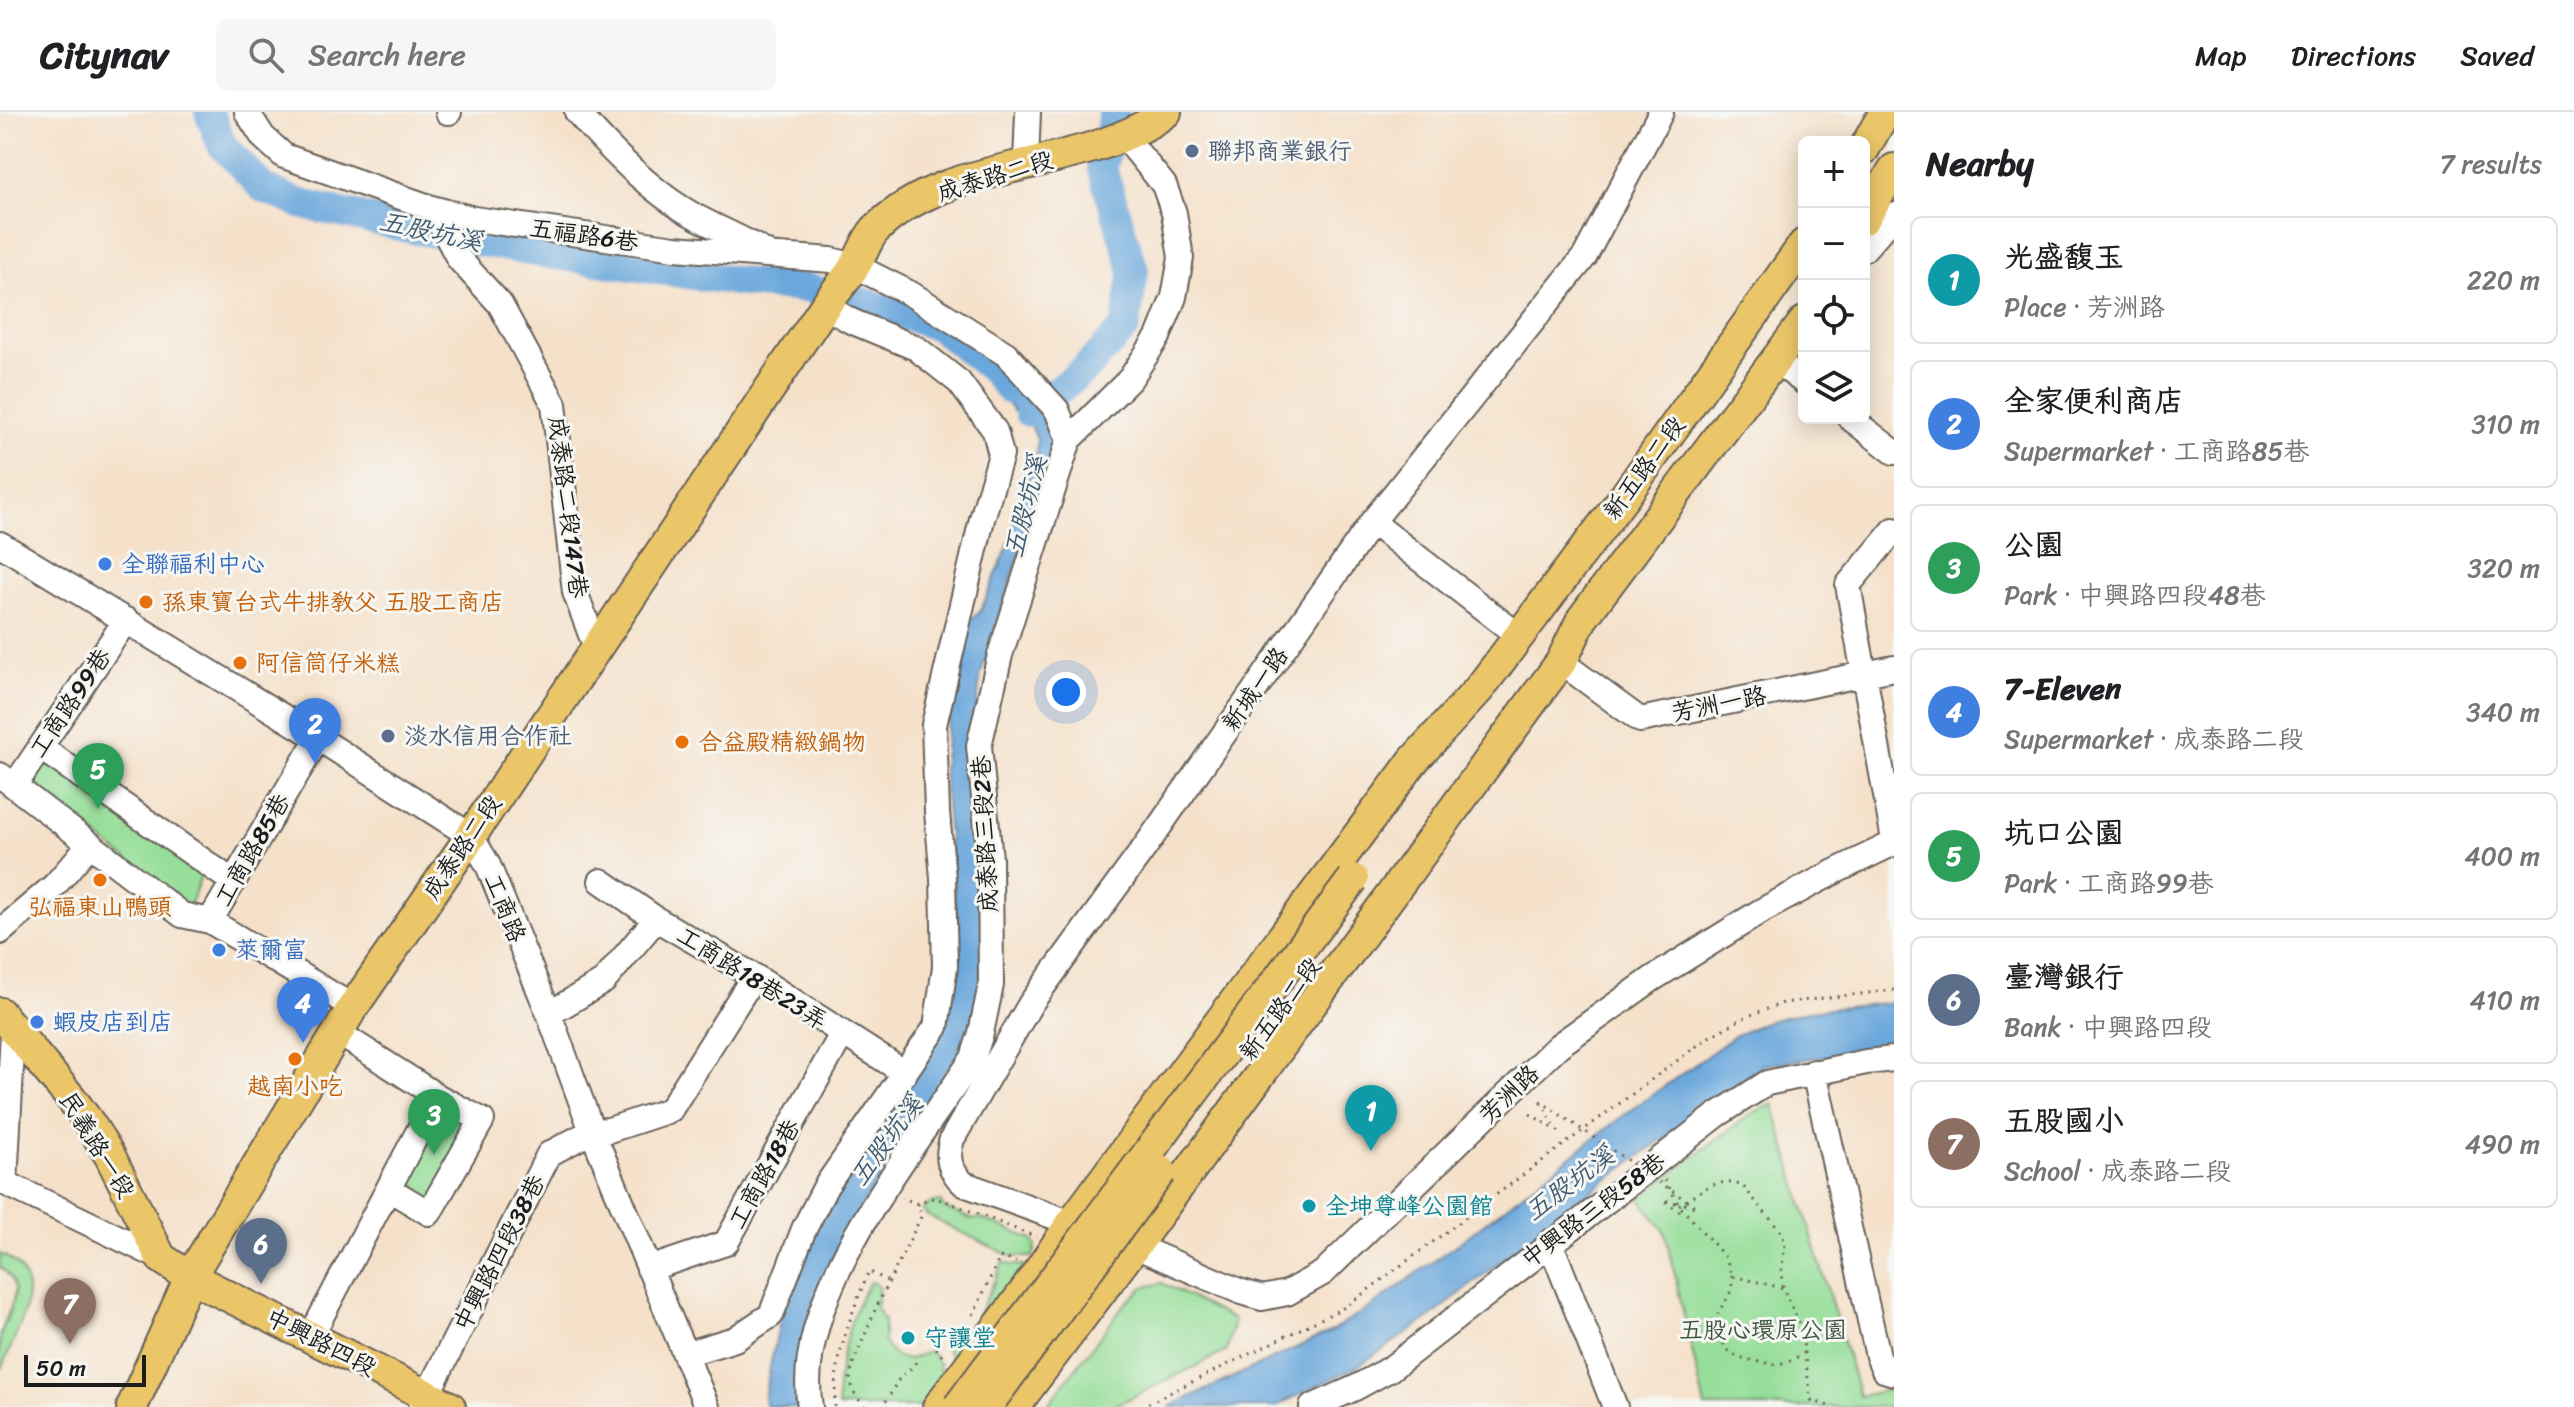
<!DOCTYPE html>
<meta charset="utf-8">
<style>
:root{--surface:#fff;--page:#f6f6f6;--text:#202124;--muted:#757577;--line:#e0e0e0;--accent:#c8321e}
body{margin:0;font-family:Sriracha,"LXGW WenKai TC",sans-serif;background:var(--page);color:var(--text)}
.controls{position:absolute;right:24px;top:24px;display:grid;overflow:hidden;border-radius:12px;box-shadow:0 4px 20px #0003}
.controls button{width:72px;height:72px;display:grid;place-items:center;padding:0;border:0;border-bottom:2px solid var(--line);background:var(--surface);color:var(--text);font:40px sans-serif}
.scale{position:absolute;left:24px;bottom:20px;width:122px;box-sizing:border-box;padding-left:8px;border:4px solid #1c1c1c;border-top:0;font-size:22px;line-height:28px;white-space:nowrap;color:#1c1c1c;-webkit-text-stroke:6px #f6f6f2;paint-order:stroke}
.you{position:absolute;left:1066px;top:580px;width:28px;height:28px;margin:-20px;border:6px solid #fff;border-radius:50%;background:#1a73e8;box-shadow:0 0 0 12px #1a73e833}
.badge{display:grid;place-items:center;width:52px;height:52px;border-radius:50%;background:var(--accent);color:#fff;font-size:26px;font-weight:700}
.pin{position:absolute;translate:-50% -66px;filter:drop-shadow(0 2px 4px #0008)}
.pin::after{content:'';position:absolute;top:42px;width:28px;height:24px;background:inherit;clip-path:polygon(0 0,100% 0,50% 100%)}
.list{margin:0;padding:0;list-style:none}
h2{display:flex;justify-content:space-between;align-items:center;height:104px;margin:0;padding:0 32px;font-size:34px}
h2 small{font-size:26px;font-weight:400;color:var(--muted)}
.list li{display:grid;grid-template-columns:52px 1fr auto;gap:24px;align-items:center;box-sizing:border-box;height:128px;margin:0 16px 16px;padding:0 16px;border:2px solid var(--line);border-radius:12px}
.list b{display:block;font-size:30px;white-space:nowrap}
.list p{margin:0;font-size:26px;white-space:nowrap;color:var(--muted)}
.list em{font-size:26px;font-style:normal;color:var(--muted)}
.icon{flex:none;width:44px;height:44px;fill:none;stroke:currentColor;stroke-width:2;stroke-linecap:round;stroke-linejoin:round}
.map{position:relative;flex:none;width:1894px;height:1295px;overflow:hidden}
header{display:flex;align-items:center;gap:48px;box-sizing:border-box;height:112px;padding:0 40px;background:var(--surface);border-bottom:2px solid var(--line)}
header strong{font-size:38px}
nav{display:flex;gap:44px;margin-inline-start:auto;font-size:28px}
.search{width:560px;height:72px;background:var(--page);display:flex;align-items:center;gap:20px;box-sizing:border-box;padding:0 28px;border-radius:12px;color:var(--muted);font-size:30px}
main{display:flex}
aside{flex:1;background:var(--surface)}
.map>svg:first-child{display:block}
</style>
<header>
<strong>Citynav</strong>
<div class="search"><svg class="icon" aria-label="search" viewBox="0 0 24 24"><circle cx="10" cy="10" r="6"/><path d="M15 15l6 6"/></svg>Search here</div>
<nav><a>Map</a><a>Directions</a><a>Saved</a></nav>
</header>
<main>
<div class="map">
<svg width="1894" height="1295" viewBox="0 0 1894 1295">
<rect width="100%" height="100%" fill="#f6f6f2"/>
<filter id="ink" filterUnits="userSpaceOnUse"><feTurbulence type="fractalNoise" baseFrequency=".0125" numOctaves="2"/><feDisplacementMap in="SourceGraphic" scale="16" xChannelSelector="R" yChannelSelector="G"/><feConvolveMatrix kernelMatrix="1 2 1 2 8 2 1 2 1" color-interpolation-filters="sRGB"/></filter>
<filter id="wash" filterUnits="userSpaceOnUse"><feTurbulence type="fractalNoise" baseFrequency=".006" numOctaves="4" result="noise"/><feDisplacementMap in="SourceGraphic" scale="32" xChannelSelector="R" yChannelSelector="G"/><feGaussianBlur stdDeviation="1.8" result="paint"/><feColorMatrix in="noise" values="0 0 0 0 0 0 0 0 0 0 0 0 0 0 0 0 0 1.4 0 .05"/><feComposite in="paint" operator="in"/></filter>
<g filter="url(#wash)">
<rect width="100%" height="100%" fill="#f5e1ca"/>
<path fill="#96de99" stroke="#597d5a" stroke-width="2" d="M51,639l155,111 -17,46 -92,-72 -64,-55z
M437,984l45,24 -53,93 -40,-24z
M1773,992l86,292 35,-7v18h-189l-40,-175 -26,-34 113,-85z
M941,1090l3,6 30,12 6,-2 52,21 4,7 -3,11h-21l-86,-42 -4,-6 9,-6z
M0,1142c53,21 14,82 0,118 0,-10 0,-23 0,-33 4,-26 30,-50 0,-72z
M1006,1150l4,3h15l-18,24 -3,10 -49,61 -4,-2 -7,-13 33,-27 26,-55z
M870,1170l5,1 4,5 -3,20 8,12v22l6,9 7,6 11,3 22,-9c21,24 7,36 -9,56h-83c-3,-34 12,-97 32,-125z
M1162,1171l72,37 -7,31 -115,56h-66l79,-103 19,-17z"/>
<path fill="#6aa7dc" stroke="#43627c" stroke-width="2" d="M992,239c26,26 53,61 62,97l-73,225 -5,37 -5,84 10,93 4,69 -16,91 -115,170 -52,190h-36l-2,-8 7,-37 18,-82 18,-43 139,-214 11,-96 -14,-157 8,-77 17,-72 12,-9 27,-63 21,-76 8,-10 1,-24 -7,-17 -15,-9 -41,-47z
M1894,890v45l-130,18 -212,155 -121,97 -76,51 -81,39h-105l163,-76 36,-22 96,-70 156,-121 116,-83 29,-13 44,-11z"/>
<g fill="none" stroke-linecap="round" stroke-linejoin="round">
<path stroke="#6aa7dc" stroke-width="30" d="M209,0l13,33 41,43 38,16 117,26 117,22 221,32 51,4 73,19 60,20 52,42 18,21
M1029,300l53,-40 43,-44 9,-57 -32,-103 12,-56"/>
</g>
</g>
<g filter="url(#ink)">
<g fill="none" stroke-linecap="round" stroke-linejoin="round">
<defs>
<path id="minor" d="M247,0l16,25 21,19 148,52 42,11 201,29 156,12 24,6 56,28 95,60 51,56 12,30
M448,0h1
M577,0c30,35 75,81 116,103 23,13 49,23 72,37
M1661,0l-76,144 -213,266 -227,325 -114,156 -79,136c-6,19 -3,31 12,45l171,62 104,45 23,7 25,-5 36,-20 235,-227 94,-67 111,-69 71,-38 60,-29
M1026,51l2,-51
M432,96l27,51 41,45 54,100 21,188 21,56
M1864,137l30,-34
M1776,249l28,21
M1850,306l44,34
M1372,410l147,114
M1894,418l-46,55 46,255
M0,432l318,194 153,98 17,29 61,149 43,117 115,276
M1561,550l79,58 254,-52
M41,636l191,133
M0,663l182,140 28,6 143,86
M15,673l111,-165
M601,769l55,38 98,57 151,97
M210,809l108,-183
M0,820l55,-47 35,-41
M549,902l55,-33 52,-62
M13,919l-8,152 156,75
M337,920l100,64 45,24 -53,93 -40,-24
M1814,960l64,284 6,14 10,3
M1550,1130l65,165
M649,1157l77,-26 116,-209
M311,1224l126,-240
M685,1242l50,-15 36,-24 33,-86 22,-43 110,-159 9,-60 -2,-89 -6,-66 -3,-87 48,-206 19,-64 -6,-24 -36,-49 -43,-34 -65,-27 -26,-15
M421,1295l128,-253 43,-23 17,-1 61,-20 84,-134
M810,1295c-19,-113 105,-259 163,-349l8,-25 10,-48 -1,-126 -11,-113 21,-91 69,-215 61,-61 28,-42 16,-40 7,-39 -7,-45 -10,-28 -39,-48
M1312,1295l43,-19 35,-19 327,-254 50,-32 99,-21 28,-3"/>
<path id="major" d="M1864,37l21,-37
M1864,107l30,-50
M0,901l71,85 19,26 20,32 51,102 29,19 260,130
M132,1295l58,-130 163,-270 118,-171 354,-530c9,-13 20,-25 29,-39 8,-11 12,-27 21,-37 76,-76 206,-55 291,-118
M938,1295l87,-116 46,-67 153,-208 190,-256 65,-71 145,-192 180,-253
M1014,1295l121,-161 426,-584 21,-43 222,-297"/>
</defs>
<use href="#minor" stroke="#686159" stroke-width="28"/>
<use href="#major" stroke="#686159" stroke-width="34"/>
<path stroke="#686159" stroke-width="3" stroke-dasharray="2 6" stroke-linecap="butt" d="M1530,1002l28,17 -18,-30
M1665,1068l14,25 47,53 6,18 51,12
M1676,1091l-13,-3 22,15
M1684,1092l12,3
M917,1093l12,-7 14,2 93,37
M1679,1093l30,-19 16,-4 17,3 40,48 3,11 -4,30 2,14 18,39 10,73 21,7
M1732,1164c2,26 -16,29 -15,45 0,11 7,28 16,33 9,6 39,11 49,9 9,-2 16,-6 23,-11
M973,1203l27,-58 16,5
M936,1236l10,13
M835,1295c-2,-47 16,-93 34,-136l20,11
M865,1295l-10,-12 -5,-15 2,-14 24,-58 46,-93 -6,-12 -14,-5
M880,1295c10,-7 12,-19 20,-29 7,-8 15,-10 18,-21
M1141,1295l204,-100 364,-270 34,-19 40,-15 111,-13
M1890,1295l4,-1"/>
<use href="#minor" stroke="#fff" stroke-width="24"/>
<use href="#major" stroke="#ebc669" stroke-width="30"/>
<defs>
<path id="major-bridge" d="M958,1295l395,-528
M986,1295l175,-236"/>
</defs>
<use href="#major-bridge" stroke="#686159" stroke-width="34" stroke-linecap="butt"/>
<path stroke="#686159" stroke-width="3" stroke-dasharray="2 6" stroke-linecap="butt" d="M1540,989l156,106"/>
<use href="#major-bridge" stroke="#ebc669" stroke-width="30"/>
</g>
</g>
<g fill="#5c6f8a" stroke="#f6f6f2" stroke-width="3">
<circle cx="1192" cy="39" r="8"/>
<circle cx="388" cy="624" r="8"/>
</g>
<g fill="#3f7fe0" stroke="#f6f6f2" stroke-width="3">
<circle cx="105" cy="452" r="8"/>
<circle cx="219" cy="838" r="8"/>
<circle cx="37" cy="910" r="8"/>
</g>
<g fill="#e8710a" stroke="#f6f6f2" stroke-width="3">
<circle cx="146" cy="490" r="8"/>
<circle cx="240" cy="551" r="8"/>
<circle cx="682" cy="630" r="8"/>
<circle cx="100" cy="768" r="8"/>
<circle cx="295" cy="947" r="8"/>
</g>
<g fill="#0f9aa8" stroke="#f6f6f2" stroke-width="3">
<circle cx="1309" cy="1094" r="8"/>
<circle cx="908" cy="1226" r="8"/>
</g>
<g text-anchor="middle" stroke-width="6" stroke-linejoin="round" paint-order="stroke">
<g font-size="24" fill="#4e5e75" stroke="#f6f6f2" text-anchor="start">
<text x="1208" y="47">聯邦商業銀行</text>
<text x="404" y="632">淡水信用合作社</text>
</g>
<g font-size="24" fill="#1c1c1c" stroke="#f6f6f2">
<text transform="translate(995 64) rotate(-17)" y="8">成泰路二段</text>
<text transform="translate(584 123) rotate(8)" y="8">五福路6巷</text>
<text transform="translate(1644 356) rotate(-54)" y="8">新五路二段</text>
<text transform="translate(568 395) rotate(83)" y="8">成泰路二段147巷</text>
<text transform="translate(1255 577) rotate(-55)" y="8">新城一路</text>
<text transform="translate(70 591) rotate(-56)" y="8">工商路99巷</text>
<text transform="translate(1719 592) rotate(-11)" y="8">芳洲一路</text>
<text transform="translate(985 722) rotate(-93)" y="8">成泰路三段2巷</text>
<text transform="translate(462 735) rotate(-56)" y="8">成泰路二段</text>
<text transform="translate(252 738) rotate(-60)" y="8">工商路85巷</text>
<text transform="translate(505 796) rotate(68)" y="8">工商路</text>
<text transform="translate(752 866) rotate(32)" y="8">工商路18巷23弄</text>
<text transform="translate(1280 897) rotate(-54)" y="8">新五路二段</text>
<text transform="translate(1509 982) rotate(-44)" y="8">芳洲路</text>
<text transform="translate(97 1033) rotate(58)" y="8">民義路一段</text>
<text transform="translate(764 1062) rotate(-61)" y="8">工商路18巷</text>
<text transform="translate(1593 1098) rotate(-37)" y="8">中興路三段58巷</text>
<text transform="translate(499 1141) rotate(-63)" y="8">中興路四段38巷</text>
<text transform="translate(321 1230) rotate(27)" y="8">中興路四段</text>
</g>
<g font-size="24" fill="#366cbe" stroke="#f6f6f2" text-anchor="start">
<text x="121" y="460">全聯福利中心</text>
<text x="235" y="846">萊爾富</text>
<text x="53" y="918">蝦皮店到店</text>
</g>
<g font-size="24" fill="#c56008" stroke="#f6f6f2" text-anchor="start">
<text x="162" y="498">孫東寶台式牛排教父 五股工商店</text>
<text x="256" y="559">阿信筒仔米糕</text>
<text x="698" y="638">合益殿精緻鍋物</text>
<text x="100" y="803" text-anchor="middle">弘福東山鴨頭</text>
<text x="295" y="982" text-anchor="middle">越南小吃</text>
</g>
<g font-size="24" fill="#0d838f" stroke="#f6f6f2" text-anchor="start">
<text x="1325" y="1102">全坤尊峰公園館</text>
<text x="924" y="1234">守讓堂</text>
</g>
<g font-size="24" fill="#415642" stroke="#f6f6f2">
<text x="1763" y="1226">五股心環原公園</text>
</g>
<g font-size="26" font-style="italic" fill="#3f5b72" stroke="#f6f6f2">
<text transform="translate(431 119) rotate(12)" y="9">五股坑溪</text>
<text transform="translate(1025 394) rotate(-76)" y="9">五股坑溪</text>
<text transform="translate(886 1028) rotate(-54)" y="9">五股坑溪</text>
<text transform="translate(1569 1071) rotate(-37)" y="9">五股坑溪</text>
</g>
</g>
</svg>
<div class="controls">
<button>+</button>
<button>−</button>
<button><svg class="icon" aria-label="locate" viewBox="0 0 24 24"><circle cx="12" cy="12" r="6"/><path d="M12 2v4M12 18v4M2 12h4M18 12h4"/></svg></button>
<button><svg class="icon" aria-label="layers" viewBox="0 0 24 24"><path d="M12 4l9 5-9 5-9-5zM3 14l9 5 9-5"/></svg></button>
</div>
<div class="scale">50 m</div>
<div class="you"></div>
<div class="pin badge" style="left:1371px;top:1039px;background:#0f9aa8">1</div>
<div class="pin badge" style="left:315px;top:652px;background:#3f7fe0">2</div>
<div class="pin badge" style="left:434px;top:1043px;background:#2e9e5b">3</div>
<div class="pin badge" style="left:303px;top:931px;background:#3f7fe0">4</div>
<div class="pin badge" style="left:98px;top:697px;background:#2e9e5b">5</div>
<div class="pin badge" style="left:261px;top:1172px;background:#5c6f8a">6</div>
<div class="pin badge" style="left:70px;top:1232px;background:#8d6e63">7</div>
</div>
<aside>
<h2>Nearby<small>7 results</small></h2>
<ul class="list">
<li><span class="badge" style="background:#0f9aa8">1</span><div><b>光盛馥玉</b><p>Place · 芳洲路</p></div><em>220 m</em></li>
<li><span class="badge" style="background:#3f7fe0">2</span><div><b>全家便利商店</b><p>Supermarket · 工商路85巷</p></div><em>310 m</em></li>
<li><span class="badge" style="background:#2e9e5b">3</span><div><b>公園</b><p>Park · 中興路四段48巷</p></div><em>320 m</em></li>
<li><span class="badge" style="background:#3f7fe0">4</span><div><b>7-Eleven</b><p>Supermarket · 成泰路二段</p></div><em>340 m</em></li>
<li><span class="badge" style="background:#2e9e5b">5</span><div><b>坑口公園</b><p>Park · 工商路99巷</p></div><em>400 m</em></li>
<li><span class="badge" style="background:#5c6f8a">6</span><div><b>臺灣銀行</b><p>Bank · 中興路四段</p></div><em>410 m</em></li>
<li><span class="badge" style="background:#8d6e63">7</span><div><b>五股國小</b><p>School · 成泰路二段</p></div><em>490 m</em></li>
</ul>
</aside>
</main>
